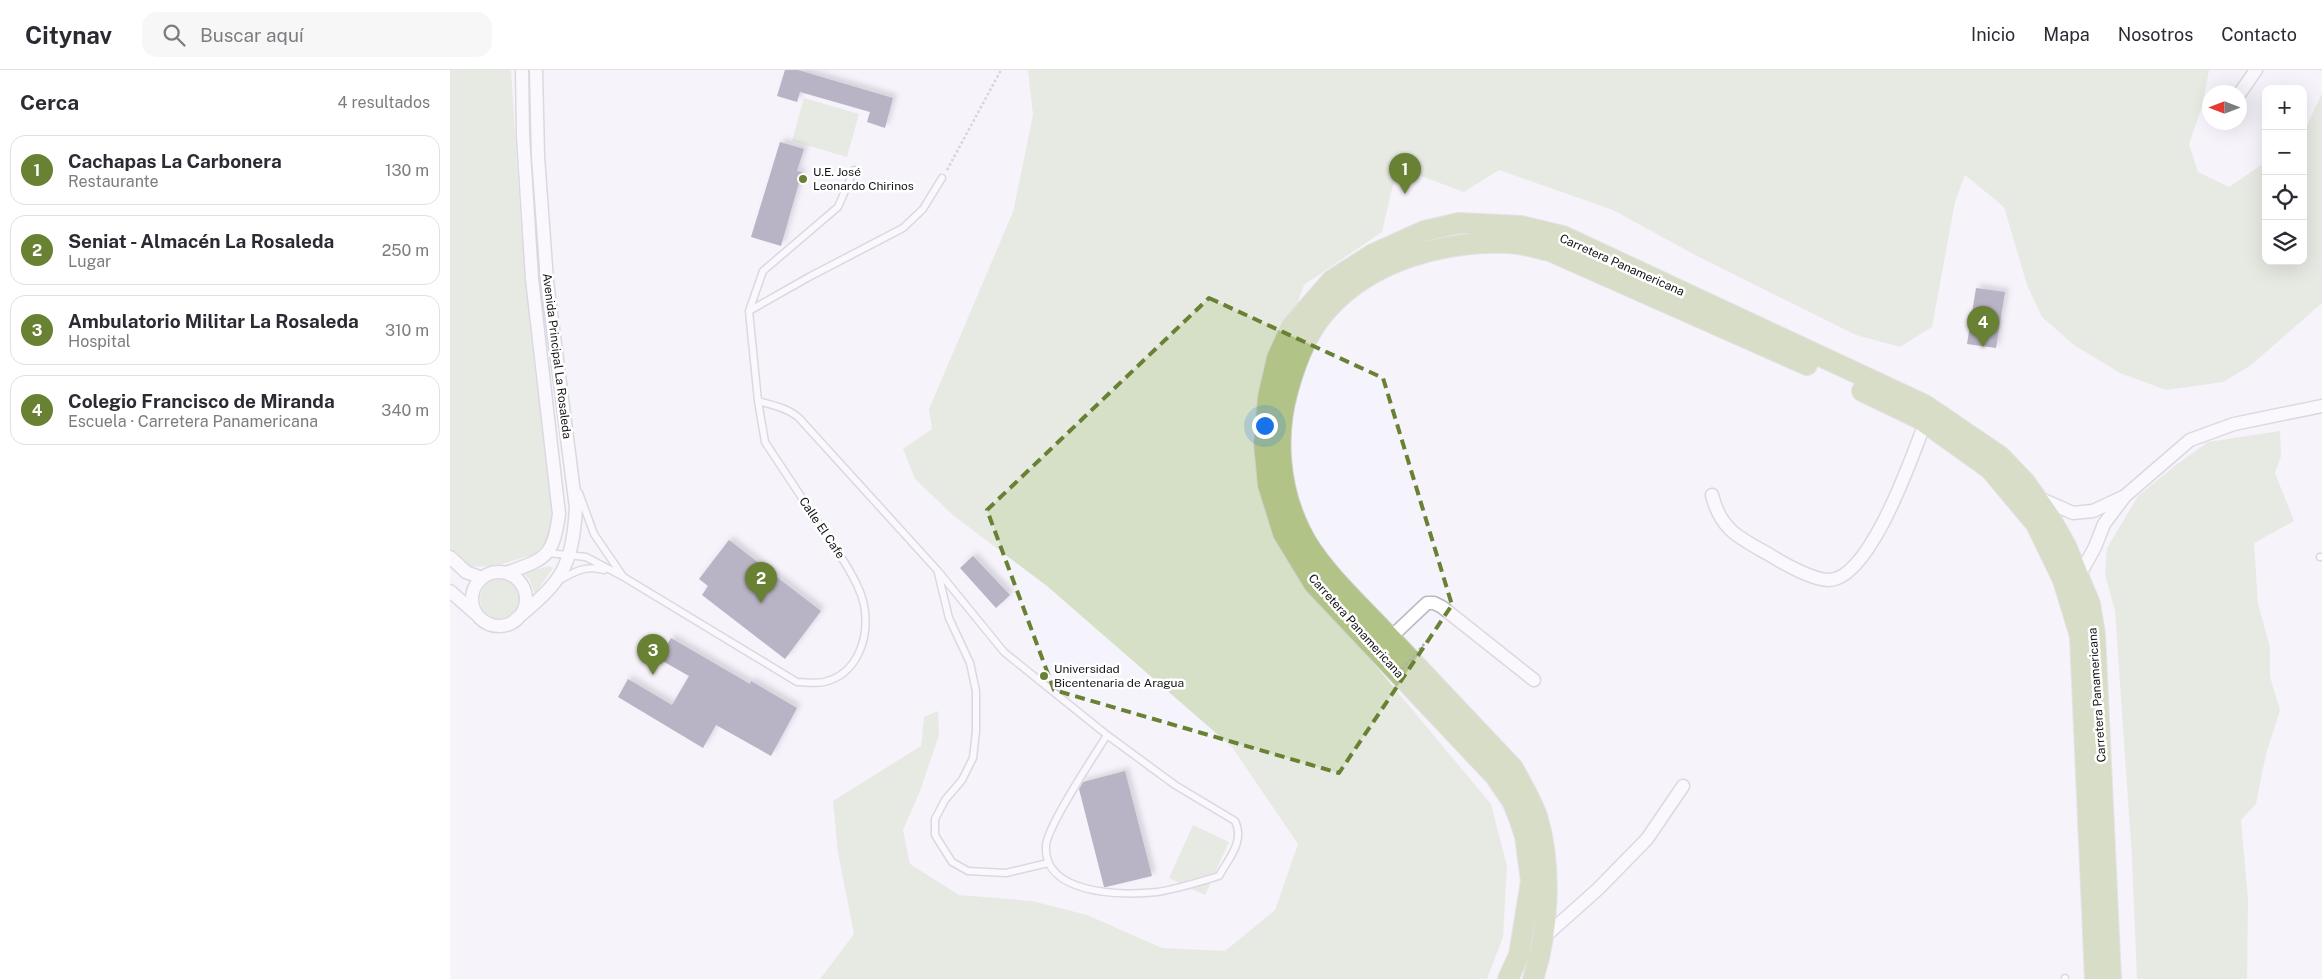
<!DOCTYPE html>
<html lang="es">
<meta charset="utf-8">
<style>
:root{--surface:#fff;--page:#f7f7f7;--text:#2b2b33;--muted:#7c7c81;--line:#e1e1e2;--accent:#698133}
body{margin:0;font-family:"Public Sans",sans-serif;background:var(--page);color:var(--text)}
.controls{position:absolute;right:15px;top:15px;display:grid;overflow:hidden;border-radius:10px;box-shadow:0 5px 20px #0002}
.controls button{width:45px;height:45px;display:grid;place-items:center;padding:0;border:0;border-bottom:1px solid var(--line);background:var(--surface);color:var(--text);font:25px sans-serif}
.compass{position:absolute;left:1752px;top:15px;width:45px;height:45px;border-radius:50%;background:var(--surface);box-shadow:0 5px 20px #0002;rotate:270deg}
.you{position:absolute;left:814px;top:355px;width:18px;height:18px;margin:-12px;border:4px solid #fff;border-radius:50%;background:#1a73e8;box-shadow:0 0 0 8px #1a73e833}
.badge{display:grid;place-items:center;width:32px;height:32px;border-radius:50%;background:var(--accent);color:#fff;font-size:16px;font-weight:700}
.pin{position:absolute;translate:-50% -41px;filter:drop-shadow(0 1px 2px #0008)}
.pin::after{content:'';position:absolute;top:26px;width:18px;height:15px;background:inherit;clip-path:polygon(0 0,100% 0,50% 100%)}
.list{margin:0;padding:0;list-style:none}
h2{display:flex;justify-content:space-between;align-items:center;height:65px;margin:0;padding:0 20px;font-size:21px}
h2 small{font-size:16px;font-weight:400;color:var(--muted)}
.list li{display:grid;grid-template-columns:32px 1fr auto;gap:15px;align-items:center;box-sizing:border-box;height:70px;margin:0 10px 10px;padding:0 10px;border:1px solid var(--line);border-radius:15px}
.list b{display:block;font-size:19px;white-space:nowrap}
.list p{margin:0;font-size:16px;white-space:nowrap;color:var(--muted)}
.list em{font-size:16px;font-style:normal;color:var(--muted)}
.icon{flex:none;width:28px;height:28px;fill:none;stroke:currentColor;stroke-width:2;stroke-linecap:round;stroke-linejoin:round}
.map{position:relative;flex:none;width:1872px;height:909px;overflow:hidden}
header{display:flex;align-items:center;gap:30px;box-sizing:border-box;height:70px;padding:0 25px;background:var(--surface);border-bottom:1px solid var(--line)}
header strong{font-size:24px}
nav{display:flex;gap:28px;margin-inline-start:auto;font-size:18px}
.search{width:350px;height:45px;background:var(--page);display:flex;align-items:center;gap:12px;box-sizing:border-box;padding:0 18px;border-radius:15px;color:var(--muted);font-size:19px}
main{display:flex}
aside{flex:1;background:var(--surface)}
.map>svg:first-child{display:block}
</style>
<header>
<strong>Citynav</strong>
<div class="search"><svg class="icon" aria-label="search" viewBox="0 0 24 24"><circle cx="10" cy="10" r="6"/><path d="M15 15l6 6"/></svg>Buscar aquí</div>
<nav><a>Inicio</a><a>Mapa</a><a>Nosotros</a><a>Contacto</a></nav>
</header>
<main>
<aside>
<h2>Cerca<small>4 resultados</small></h2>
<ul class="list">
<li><span class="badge">1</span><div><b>Cachapas La Carbonera</b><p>Restaurante</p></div><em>130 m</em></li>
<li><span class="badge">2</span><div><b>Seniat - Almacén La Rosaleda</b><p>Lugar</p></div><em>250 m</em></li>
<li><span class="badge">3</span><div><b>Ambulatorio Militar La Rosaleda</b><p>Hospital</p></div><em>310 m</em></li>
<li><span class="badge">4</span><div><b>Colegio Francisco de Miranda</b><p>Escuela · Carretera Panamericana</p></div><em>340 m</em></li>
</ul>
</aside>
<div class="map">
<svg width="1872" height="909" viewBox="0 0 1872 909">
<defs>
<filter id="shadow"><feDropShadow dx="4" dy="-4" stdDeviation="2.5" flood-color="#0004"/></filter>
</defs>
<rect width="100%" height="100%" fill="#f5f3fb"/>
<path fill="#d6e0c6" d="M0,0h61l10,157 12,94 2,49 18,133 -5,37 -13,14 -39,12 -29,1 -17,-18z
M578,0h1181l-7,37 -13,37 9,28 31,15 37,-25v99h37v-127l19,-41v210l-72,63 -27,16 -57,8 -46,-17 -46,-28 -32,-28 -15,-32 -23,-78 -39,-32 -10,27 -23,125 -32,20 -44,-12 -157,-78 -86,-47 -114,-40 -35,22 -67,-25 -15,65 -78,53 -41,115 31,152 71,101 126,151 16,62 -4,71 -16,42h-667l34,-45 -16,-81 -5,-52 88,-55 3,-29 14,-6 1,24 -19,56 -17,39 7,34 49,31 73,6 55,14 75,33 63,3 50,-41 23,-66 -66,-97 -185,-161 -93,-70 -39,-37 -12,-30 29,-20 -3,-20 84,-197 20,-97z
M354,28l55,16 -12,43 -55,-16z
M1830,361l1,25 -6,17 19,48 -40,22 4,61 12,43v30l10,33 -14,44 -10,50 -15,16 7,80 -1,79h-110l-5,-121 -17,-247 -10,-37 2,-26 31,-52 38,-31 32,-23z
M99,496l4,2 -18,26 -5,-14 -7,-7z
M30 529a20 20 0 1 1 40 0a20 20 0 1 1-40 0Z
M743,755l36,17 -24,53 -36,-17z"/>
<path fill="#6f6883" filter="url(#shadow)" d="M335,0h13l95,28 -8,30 -18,-6 3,-10 -70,-20 -3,10 -20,-6z
M330,72l24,7 -7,22 5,1 -21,74 -30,-9z
M1526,218l29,4 -9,56 -29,-4z
M279,470l92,71 -36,48 -83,-64 6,-9 -9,-7z
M523,486l37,39 -14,13 -36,-40z
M221,568l79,46 1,-3 46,27 -26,48 -55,-31 -13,23 -85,-51 10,-18 44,26 17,-29 -30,-17z
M675,701l27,105 -46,11h-2l-25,-98 4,-7z"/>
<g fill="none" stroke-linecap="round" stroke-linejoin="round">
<defs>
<path id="service" d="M299,241l60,-34 94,-49 20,-19 19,-31
M308,331c14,4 30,7 41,17l139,153 66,81 103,83 68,50 60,36c10,20 -6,37 -16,55 -20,6 -41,13 -62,16 -34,4 -115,3 -111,-47 2,-20 48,-89 61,-110
M129,423l15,41 28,41
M98,483l38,4 36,19 175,106c9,0 19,2 27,0 34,-8 46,-45 40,-77 -3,-15 -11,-28 -19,-42l-80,-121 -7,-41 -9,-90 14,-40 75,-64 16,-37
M1870,487h2
M488,503l11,45 21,45 6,28v40l-3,27 -11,22 -17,20 -10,19v16l17,27 16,9 38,2 42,-10
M110,510c15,-9 27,-15 44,-10
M1615,908v1"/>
<path id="minor" d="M1790,23l16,-23
M1262,425c9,36 28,43 58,60 14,9 43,25 59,25 41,-1 83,-123 96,-157
M1587,427l36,16 20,-2 30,-14
M0,487l16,15 16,6
M22 529a27 27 0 1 1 54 0a27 27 0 1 1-54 0Z
M56,503c39,-14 47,-15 53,-59l-27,-235 -9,-143 -1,-66
M1629,506l16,-29 9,-23 21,-28 65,-56 44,-16 88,-18
M0,521l26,23
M65,550c46,-38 57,-51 61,-112l-29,-227 -9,-125 -2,-86
M940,568l37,-35h7l8,4 92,73
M1092,869l56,-50 49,-50 36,-53"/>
<path id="primary" d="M1412,321l58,28 70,50 46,55 27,56 17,56 15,343
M1058,909l11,-24 12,-74 -6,-45 -6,-18 -7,-17 -17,-25 -181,-192 -31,-51 -15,-48 -4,-41 4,-47 9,-39 14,-31 41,-47 41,-26 51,-23 35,-8 62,3 42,10 362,169 75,51 25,26 24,34 17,30 24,58 5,30 16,345
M1083,909c16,-48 19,-114 4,-163 -6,-17 -16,-33 -24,-48 -45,-48 -90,-95 -135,-143 -25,-26 -63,-62 -78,-95 -21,-43 -25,-94 -12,-140 8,-29 19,-59 40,-81 44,-49 116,-68 179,-66 14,0 29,5 43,8l257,114"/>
</defs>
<use href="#service" stroke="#bab9c0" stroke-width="9"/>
<use href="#minor" stroke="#bab9c0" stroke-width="15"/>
<use href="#primary" stroke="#d0d0d0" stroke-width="22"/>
<path stroke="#b0afb5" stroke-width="2.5" stroke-dasharray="2.5 2.5" stroke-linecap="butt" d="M497,100l54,-100"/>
<use href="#service" stroke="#fff" stroke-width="6"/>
<use href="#minor" stroke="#fff" stroke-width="12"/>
<use href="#primary" stroke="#b1c386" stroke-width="20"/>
<path stroke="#b0afb5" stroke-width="2.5" stroke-dasharray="2.5 2.5" stroke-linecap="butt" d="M946,606l31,-35"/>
</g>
<path d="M0 0H1872V909H0ZM759,228l174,80 69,227 -113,168 -285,-83 -67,-180z" fill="#f5f3fb" fill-opacity=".55" fill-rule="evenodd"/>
<path fill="none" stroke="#698133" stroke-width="4" stroke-dasharray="10 6" stroke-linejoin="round" d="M759,228l174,80 69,227 -113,168 -285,-83 -67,-180z"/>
<g fill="#698133" stroke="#fff" stroke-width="2">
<circle cx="353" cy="109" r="5"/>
<circle cx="594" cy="606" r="5"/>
</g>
<g text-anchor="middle" stroke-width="5" stroke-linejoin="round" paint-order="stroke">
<g font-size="12" fill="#141416" stroke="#fff" text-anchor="start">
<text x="363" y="106">U.E. José<tspan x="363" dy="14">Leonardo Chirinos</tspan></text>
<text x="604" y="603">Universidad<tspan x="604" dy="14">Bicentenaria de Aragua</tspan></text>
</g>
<g font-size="12" fill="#141416" stroke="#fff">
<text transform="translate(1172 195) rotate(24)" y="4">Carretera Panamericana</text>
<text transform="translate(107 286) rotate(83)" y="4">Avenida Principal La Rosaleda</text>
<text transform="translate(372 458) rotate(56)" y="4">Calle El Cafe</text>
<text transform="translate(906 556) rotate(48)" y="4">Carretera Panamericana</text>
<text transform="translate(1647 625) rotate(-94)" y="4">Carretera Panamericana</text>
</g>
</g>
</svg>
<div class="controls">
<button>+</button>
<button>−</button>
<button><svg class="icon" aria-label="locate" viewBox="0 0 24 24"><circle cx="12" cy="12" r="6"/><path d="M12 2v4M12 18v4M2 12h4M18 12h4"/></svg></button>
<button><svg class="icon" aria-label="layers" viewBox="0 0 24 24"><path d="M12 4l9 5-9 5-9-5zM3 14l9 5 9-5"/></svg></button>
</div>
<svg class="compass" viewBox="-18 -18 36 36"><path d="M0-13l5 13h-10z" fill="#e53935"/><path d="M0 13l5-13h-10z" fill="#7c7c81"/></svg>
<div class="you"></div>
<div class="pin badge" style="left:955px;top:124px">1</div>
<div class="pin badge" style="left:311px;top:533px">2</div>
<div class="pin badge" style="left:203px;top:605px">3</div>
<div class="pin badge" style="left:1533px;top:277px">4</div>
</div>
</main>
